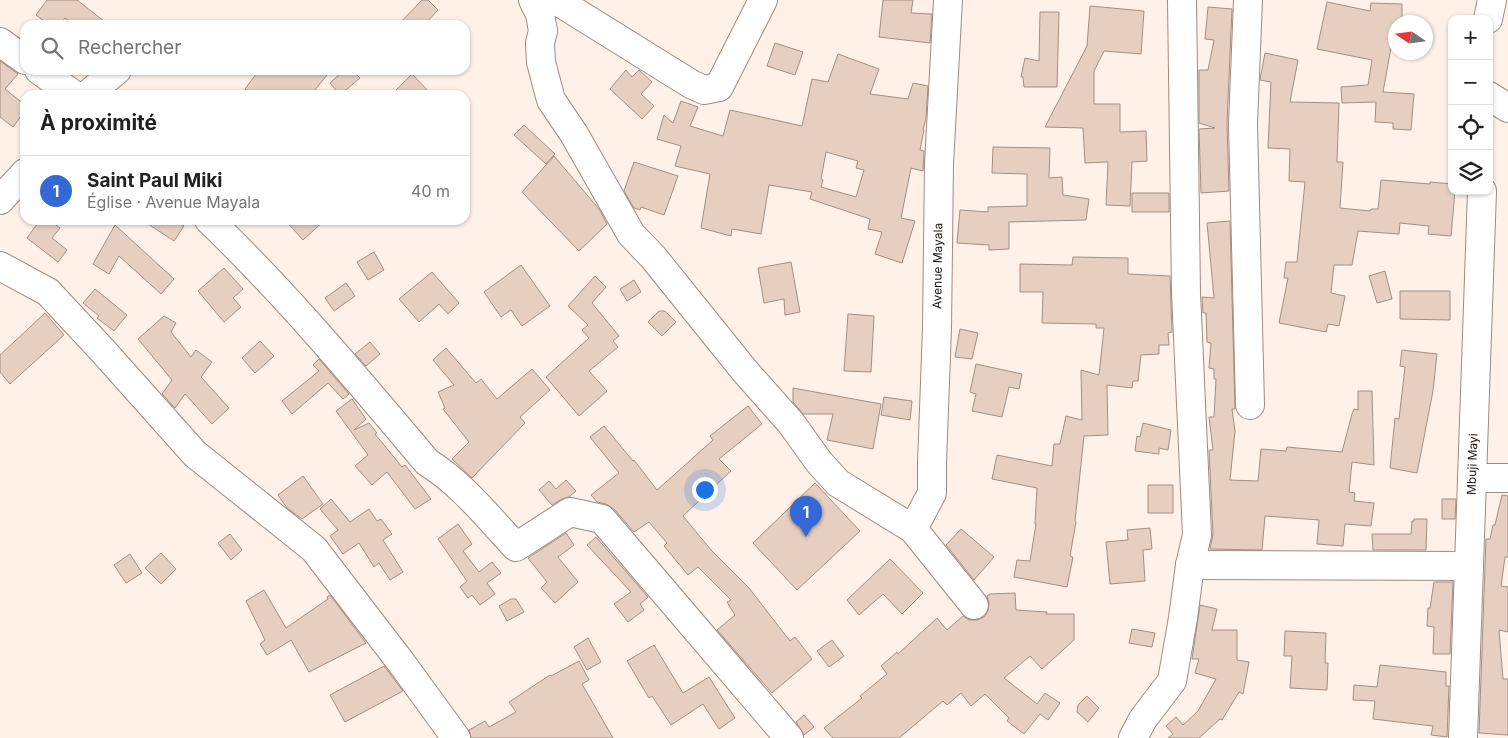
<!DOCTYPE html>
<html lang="fr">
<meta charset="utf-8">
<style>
:root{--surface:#fff;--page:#f2f2f2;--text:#202124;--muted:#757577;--line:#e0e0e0;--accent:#3568d7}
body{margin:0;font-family:Inter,sans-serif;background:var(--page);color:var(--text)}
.controls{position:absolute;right:15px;top:15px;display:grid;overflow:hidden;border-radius:10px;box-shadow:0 1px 4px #0004}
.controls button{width:45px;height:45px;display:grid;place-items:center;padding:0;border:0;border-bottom:1px solid var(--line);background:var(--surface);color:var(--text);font:25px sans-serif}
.compass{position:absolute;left:1388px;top:15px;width:45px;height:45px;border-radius:50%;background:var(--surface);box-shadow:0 1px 4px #0004;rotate:283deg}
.you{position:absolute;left:704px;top:489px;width:18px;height:18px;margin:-12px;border:4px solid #fff;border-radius:50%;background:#1a73e8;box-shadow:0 0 0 8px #1a73e833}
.badge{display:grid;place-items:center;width:32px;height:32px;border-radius:50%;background:var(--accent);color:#fff;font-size:16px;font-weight:700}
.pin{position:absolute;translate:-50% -41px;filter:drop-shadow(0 1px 2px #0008)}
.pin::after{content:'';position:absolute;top:26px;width:18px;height:15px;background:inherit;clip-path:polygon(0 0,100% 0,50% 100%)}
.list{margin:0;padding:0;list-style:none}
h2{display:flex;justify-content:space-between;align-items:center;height:65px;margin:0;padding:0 20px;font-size:21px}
h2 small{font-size:16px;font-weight:400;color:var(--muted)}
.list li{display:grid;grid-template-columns:32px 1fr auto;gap:15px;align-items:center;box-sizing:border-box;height:70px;padding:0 20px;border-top:1px solid var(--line)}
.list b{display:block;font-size:19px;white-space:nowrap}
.list p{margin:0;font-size:16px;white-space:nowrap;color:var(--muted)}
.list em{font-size:16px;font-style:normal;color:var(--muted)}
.icon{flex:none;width:28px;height:28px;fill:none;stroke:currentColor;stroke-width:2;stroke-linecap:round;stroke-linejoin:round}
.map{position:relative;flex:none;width:1508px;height:738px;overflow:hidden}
.search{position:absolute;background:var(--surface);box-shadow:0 1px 4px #0004;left:20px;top:20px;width:450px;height:55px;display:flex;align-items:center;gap:12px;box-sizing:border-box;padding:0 18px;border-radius:15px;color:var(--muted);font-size:19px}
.panel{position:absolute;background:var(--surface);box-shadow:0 1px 4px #0004;left:20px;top:90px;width:450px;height:135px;border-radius:15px}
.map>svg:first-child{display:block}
</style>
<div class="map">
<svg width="1508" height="738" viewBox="0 0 1508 738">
<rect width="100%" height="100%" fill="#fff1e8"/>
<path fill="#e6cfc1" stroke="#a38e82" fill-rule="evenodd" d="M47,0h30l32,25h-35l-9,-7 -5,7h-11l-13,-10z
M422,0h6l10,10 -14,15h-26z
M883,0h30l-2,13 21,1 -2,29 -51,-6z
M1327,2l43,9 1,-8 31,1v18h-6v26h-5l-8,44 31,2 -3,36 -18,-1v-6l-18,-1 1,-20 -34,1 -1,-16 27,-2 4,-25 -55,-11z
M1090,6l54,5 -3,43 -37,-3 -10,20v33h26v28l26,-1 1,30 -15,1 -2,44 -24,-1 2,-43 -23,1 -2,-35 -38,-1 42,-81z
M1208,7l24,2 -5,114 2,68 -28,2 -2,-64 16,-1 -16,-5v-53h9l6,-30 -9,-1z
M1040,12h19l-2,75h-33l-1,-10h-2l4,-19 14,3z
M775,43l28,9 -8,23 -28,-9z
M1265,53l33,7 -8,42 49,1 -2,59h6l-3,46 30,3 1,-2h7l3,-29 49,4v-2l22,2v7h3l-4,45 -23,-2 1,-8 -29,-3 -1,11 -41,-3 -6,34h-18l-3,28 14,3 -6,30 -11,-2 -2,8 -47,-9 9,-45h-4l2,-16h11l8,-80 -16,-1 1,-32 -22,-1 3,-66 -11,-2z
M838,54l41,15 -9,25 38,5 5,-16 15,3 -2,32 -3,12h1l-4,20 4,1 -1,20 -12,-3 -10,50 14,3 -13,42 -27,-9 7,-22 -14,-3 2,-10 -60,-20 2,-7 -43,-7 -8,49 -29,-5 -1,7 -30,-8 9,-54 -35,-8 6,-20 -24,-7 7,-24 9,8 8,-22 17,6 -8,19 33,10 7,-26 72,16 10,-47 16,3zM826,152l32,9 -2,7 8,2 -8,27 -35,-10 2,-7 -2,-1z
M0,61l18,13 -13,15 20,16v6l-12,16 -13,-10z
M259,70h72l-20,25h-58l-8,-6z
M344,70h8l8,8 -20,17 -10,-12z
M626,70l6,7 7,-7 13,12 -11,12 13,12 -12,13 -32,-30z
M412,74l20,21h-41z
M524,125l31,29 -9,10 -32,-29z
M993,147l57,1 -1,30 13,-1 1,18 26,4 -3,21 -77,2v27l-20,1v-5l-32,-2 3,-33 28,2v-5l39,-1v-32l-35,-1z
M554,156l45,53 8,15 -28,27 -57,-59z
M634,162l44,14 -14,39 -23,-8 -1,3 -6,-2 -10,-17z
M1132,193h37v19h-37z
M40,220h9l11,8 -8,10 15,12 -9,12 -31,-24z
M142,220h33l9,6 -10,15z
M285,220h40l-22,20z
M1230,221l5,188h-3l3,22 -5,49 28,1 3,-32 25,2 1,-4 55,5 10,-38 2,-5 4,1v-19h14l2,74 -22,-3 -3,30 6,1 -1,8 20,2 -3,23 -26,-2 -2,22 -26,-2 2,-24 -54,-4 -3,34 -52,-1 3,-15 -4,-84h4l-4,-33h5l2,-38h-2v-10l-5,-1 2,-25 -4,-1 -1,-29h-3l-1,-16 12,1 -7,-75z
M115,225l59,54 -13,15 -42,-38 -10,18 -16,-10z
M374,252l10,18 -16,10 -11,-18z
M1073,257l55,1v16l42,2 2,56 -4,1 1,12h-10v9l-18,1 -3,26h-5l-1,7 -25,-3 1,50 -24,1 -9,85 1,1 -6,34 3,1 -6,30 -53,-10 3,-17 13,1 6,-37h-1l2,-36 -45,-9 5,-24 55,11 2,-22h6l6,-28 16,4 -1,-50 18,5 5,-47h-8v-4l-54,-1 1,-31h-23v-28l52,1z
M791,262l9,50 -15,3 -1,-16 -20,4 -6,-35z
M521,265l29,41 -28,20 -11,-16 -10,7 -17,-25z
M224,268l19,21 -10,9 8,9 -17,15 -26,-31z
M1385,271l7,28 -15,4 -8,-27z
M432,272l27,31 -11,11 -9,-10 -20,18 -20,-23z
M595,276l11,11 -14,16 27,33 -6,5 5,6 -29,24 18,20 -28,25 -33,-39 43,-39 -7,-8 6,-5 -20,-19z
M634,280l7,12 -14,9 -7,-12z
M346,283l9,13 -21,15 -9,-13z
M95,289l32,26 -13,16 -17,-13 2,-2 -16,-13z
M1400,291h50v29l-50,-1z
M659,311h6l11,11 -14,14 -14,-14z
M45,313l19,22 -54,49 -10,-12v-17z
M848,314l26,2 -3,56 -27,-1z
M164,316l12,7 -5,9 20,25 5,-7 16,12 -11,15 28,31 -17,16 -27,-30 -10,14 -13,-14 10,-14 -34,-41z
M960,329l18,4 -6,26 -17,-2z
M260,341l14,15 -19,17 -13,-15z
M370,342l10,12 -14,12 -11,-12z
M446,348l30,35 5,-4 16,20 35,-30 18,21 -30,27 5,6 -53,55 -20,-19 17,-17 -26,-33 2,-1 -7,-16 16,-7 -21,-25z
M1402,350l35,4 -4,37 -16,82 -27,-5 5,-50 4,1 6,-52 -5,-1z
M319,359l30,35 -6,5 -15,-16 -36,31 -10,-13 37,-30 -6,-6z
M976,364l46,10 -3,15 -10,-2 -7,30 -30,-6 4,-17 -6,-2z
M793,388l88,16 -8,45 -46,-9 6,-26h-30l-10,-12z
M884,397l28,4 -2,19 -29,-5z
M352,399l14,20 -12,11 15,-7 8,10 -2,1 27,33 3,-2 26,34 -16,10 -28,-37 -15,13 -17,-19 13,-11 -32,-44z
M748,406l14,18 -43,35 12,12 -48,45 28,34 38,38 41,53 5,-4 17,22 -40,34 -55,-63 18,-15 -8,-13 4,-2 -33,-33 -10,8 -24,-29 3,-3 -18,-21 -15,10 -20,-23 -8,-5 -9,-2 -6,-7 28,-22 -29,-36 14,-11 29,35 1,-1 23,30 56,-50 -3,-4z
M1143,423l28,7 -3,20 -9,-2v6l-24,-3 2,-15 3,1z
M303,476l20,28 -21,15 -15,-11 -9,-13z
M566,480l10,11 -7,6 -7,2 -10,6 -13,-15 10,-9 7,8z
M815,483l45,48 -63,59 -44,-47z
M1148,485h25v28h-25z
M1502,495l6,1v61h-3l-4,29 7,1v45l-9,-2 4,49h5v56l-29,-2 7,-194h4l3,-14h2z
M331,499l19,23 19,-13 8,12 4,-2 11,15 -9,6 20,32 -13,8 -11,-17 -5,4 -15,-24 -16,11 -13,-18 8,-6 -18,-21z
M1442,499h14l-1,20h-13z
M1414,519h13l-1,31h-53l-1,-16h39l1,-13h2z
M458,524l14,20 -9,7 16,21 13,-10 9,11 -14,10 8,11 -15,11 -8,-10 -4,3 -8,-11 7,-6 -29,-42z
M1150,528l2,21 -9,1 2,31 -35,3 -4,-42 22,-2 -1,-10z
M961,529l33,28 -20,23 -28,-35z
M566,533l8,12 -16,12 20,25 -23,21 -14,-15 6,-6 -19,-24z
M230,534l12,16 -11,10 -13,-17z
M596,537l52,60 -8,7 4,6 -16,12 -14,-18 17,-12 -44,-47z
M161,553l15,16 -15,15 -16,-16z
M130,554l12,19 -16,10 -12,-18z
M890,559l33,34 -21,21 -19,-20 -24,21 -12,-15z
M1434,582h19l-3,72h-17l1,-27 -7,-1 1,-18h2z
M264,590l22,38 42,-29 -1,-2 3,-2 36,48 -57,29 -18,-32 -24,15 -7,-11 5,-4 -19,-39z
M1015,593l1,17 31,2 -1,2h28v26l-32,29 -12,-13 -26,22 33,26 8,-11 15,10 -12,17 -8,-6 -16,20 -17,-13 2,-3 -24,-24 -14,12 -10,-13 -14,12 -4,-4 -44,37h-66l-9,-10 38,-30 -2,-2 27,-22 -6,-8 16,-14 1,2 39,-36 10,12 16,-14 6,4h8l7,-3 4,-6 1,-8 -2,-7 3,-2z
M511,599h5l8,13 -17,9 -8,-15z
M1200,605l17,4 -5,21h25v30l12,2 -6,32 -4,-2 -17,28 -2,-1 -21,19h-31l5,-4 -7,-8 10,-9 7,8 15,-14 18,-32 -21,-6 4,-14h-7z
M1132,629l23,4 -3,14 -23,-4z
M1285,631l41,2 -1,30h3l-1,27 -37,-2 2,-32h-8z
M588,638l13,24 -14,8 -13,-23z
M832,640l12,16 -15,11 -12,-16z
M654,645l29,48 26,-16 26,41 -16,11 -16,-25 -32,21 -19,-29 -3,2 -22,-37z
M579,661l10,19 -7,4 31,54h-142l-2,-8 16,-9 4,6 27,-15 -7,-10 41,-27 1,1z
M1380,665l66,7v14h3l-2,51 -16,-2 2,-9 -60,-7 2,-18 -22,-1 1,-15 23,2z
M384,666l19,25 -58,31 -15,-27z
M1087,696l12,12 -11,14 -11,-10 1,-7z
M804,715l10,12 -10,8 -8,-13z"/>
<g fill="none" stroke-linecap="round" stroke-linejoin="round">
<defs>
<g id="minor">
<path d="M533,0l7,14 3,17 -3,12 1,19 10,38 23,34 57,100 22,23 91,113 47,53 28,39 19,21 75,46 61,76"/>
<path d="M556,0l135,84 13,6 15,-3 44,-87"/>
<path d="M1248,0l-5,124 7,281"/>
<path d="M1488,19l4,-19"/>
<path d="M0,42l25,18"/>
<path d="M39,70l35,25"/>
<path d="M87,95l30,-25"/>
<path d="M1489,96l19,12"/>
<path d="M0,200l25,-27"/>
<path d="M209,220c78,75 148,159 218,242 35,22 61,55 89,85l54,-35 32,7 187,219"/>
<path d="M0,266l48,26 55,59 92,103 119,95 89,116 53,73"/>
<path d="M1472,478h36"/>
<path id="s1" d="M913,529l19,-36v-30l5,-135 2,-164 9,-164"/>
<path d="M1190,565l279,1"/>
<path d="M1133,738l10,-19 29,-38 11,-63 7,-53 7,-30 -11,-242 -4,-293"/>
<path id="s2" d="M1463,738l19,-547"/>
</g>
</defs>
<use href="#minor" stroke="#9f8a7e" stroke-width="30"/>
<use href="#minor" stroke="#fff" stroke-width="28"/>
</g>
<g text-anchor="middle" stroke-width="5" stroke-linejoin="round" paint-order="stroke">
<g font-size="12" fill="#18110c" stroke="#fff1e8">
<text dy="4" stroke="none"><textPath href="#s1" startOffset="268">Avenue Mayala</textPath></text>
<text dy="4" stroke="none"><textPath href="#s2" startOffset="274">Mbuji Mayi</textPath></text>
</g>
</g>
</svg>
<div class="controls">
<button>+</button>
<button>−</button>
<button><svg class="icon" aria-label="locate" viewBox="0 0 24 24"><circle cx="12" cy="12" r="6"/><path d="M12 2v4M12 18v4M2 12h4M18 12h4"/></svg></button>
<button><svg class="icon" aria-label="layers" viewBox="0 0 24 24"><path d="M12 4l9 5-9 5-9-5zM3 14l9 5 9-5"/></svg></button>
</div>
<svg class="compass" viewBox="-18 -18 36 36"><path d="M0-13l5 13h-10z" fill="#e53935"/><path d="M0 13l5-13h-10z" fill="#757577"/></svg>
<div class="you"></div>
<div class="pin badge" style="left:806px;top:537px">1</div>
<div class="search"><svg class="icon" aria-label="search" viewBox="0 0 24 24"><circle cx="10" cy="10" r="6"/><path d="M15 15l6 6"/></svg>Rechercher</div>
<section class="panel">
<h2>À proximité<small></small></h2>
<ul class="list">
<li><span class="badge">1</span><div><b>Saint Paul Miki</b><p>Église · Avenue Mayala</p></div><em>40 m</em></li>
</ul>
</section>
</div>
